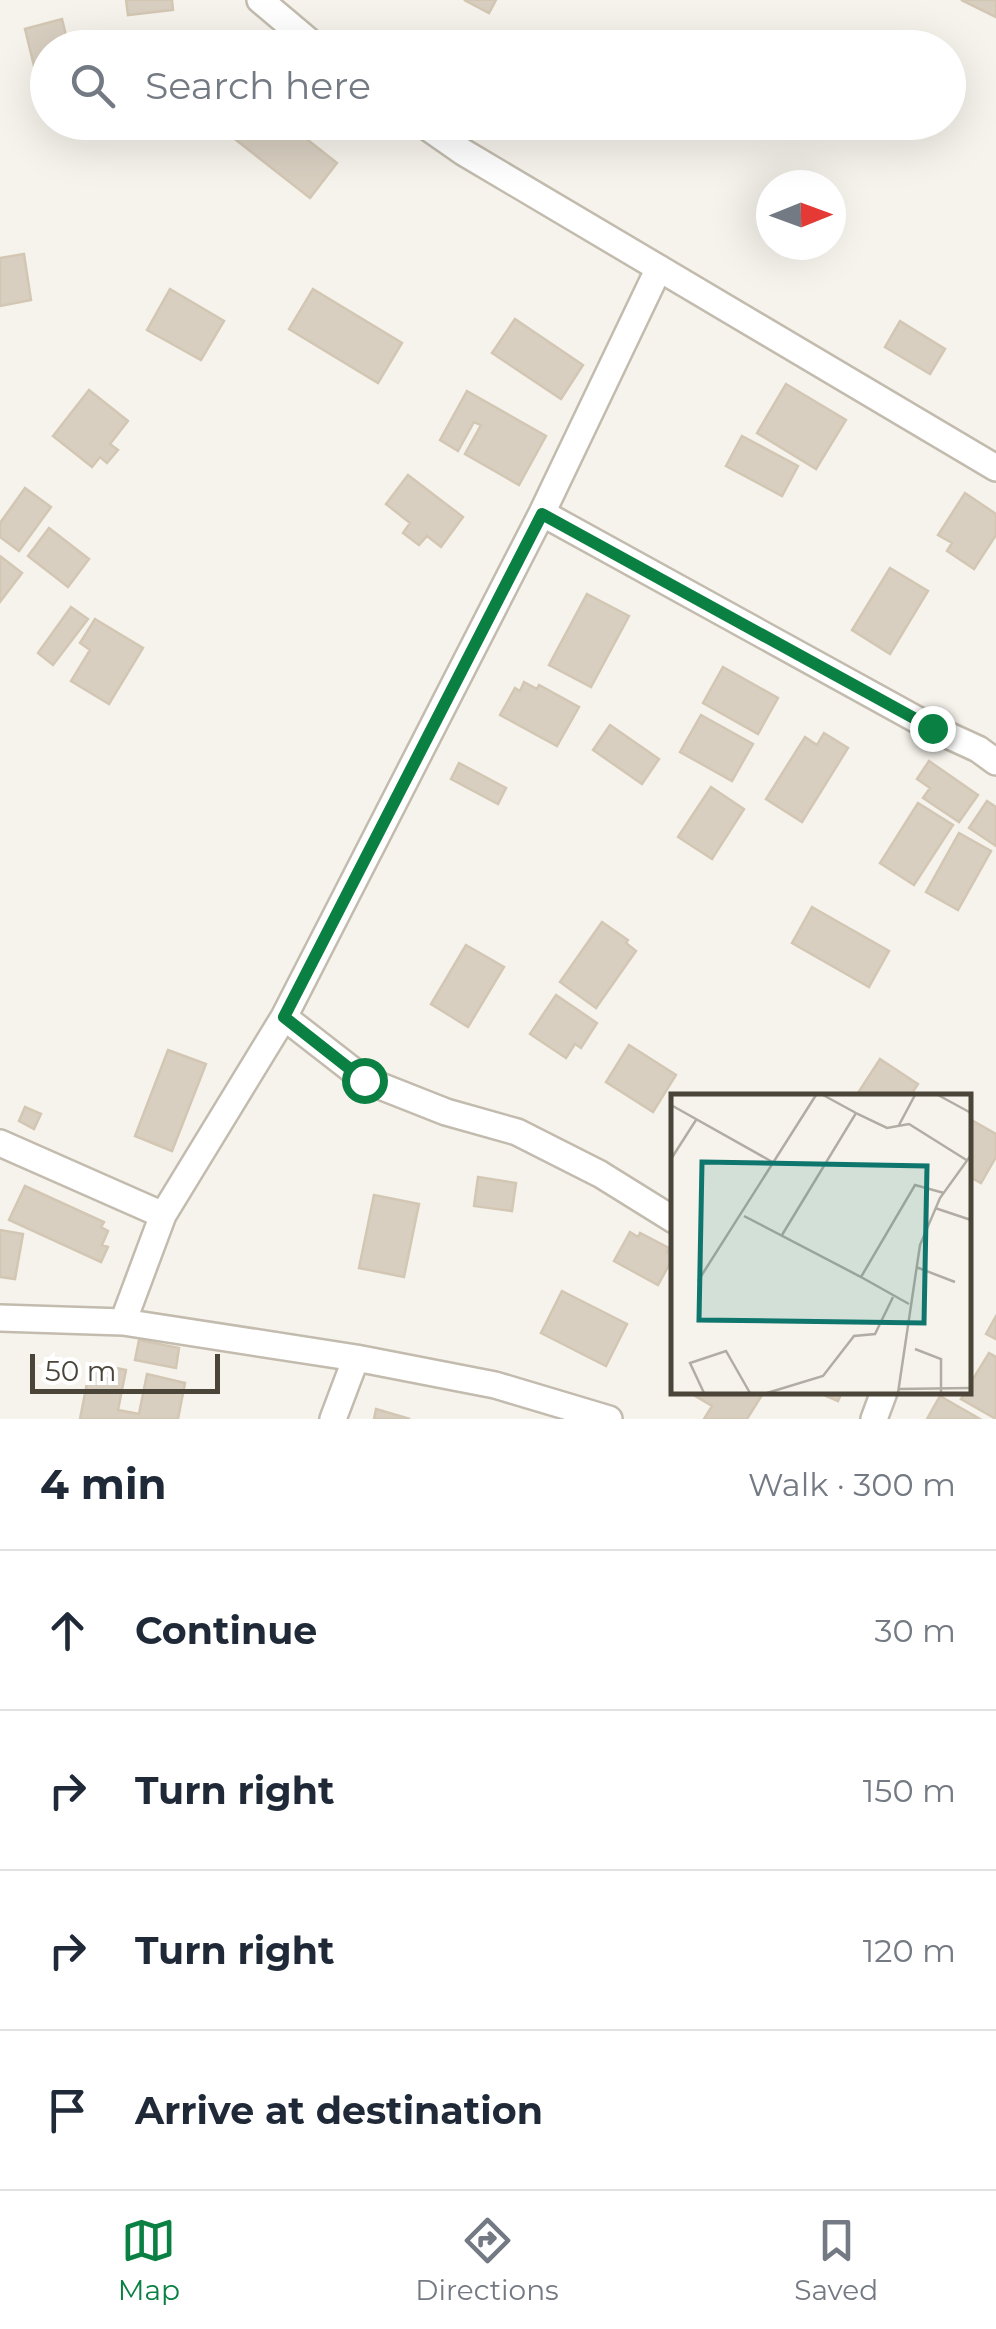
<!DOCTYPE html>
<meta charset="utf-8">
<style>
:root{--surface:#fff;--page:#f2f2f3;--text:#1f2937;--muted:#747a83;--line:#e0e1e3;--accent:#0b8043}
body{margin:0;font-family:Montserrat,sans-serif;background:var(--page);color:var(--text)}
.compass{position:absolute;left:756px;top:170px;width:90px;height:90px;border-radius:50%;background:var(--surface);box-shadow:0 10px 40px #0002;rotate:89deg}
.scale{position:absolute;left:30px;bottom:25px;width:190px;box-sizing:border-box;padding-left:10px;border:5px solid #4b4439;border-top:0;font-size:28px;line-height:35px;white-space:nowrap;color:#4b4439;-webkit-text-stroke:8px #fff;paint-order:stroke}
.stop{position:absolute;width:30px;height:30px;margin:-22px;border:8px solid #0b8043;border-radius:50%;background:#fff}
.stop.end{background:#0b8043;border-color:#fff;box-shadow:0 2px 10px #0008}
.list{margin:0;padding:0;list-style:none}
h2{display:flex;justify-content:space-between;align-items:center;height:130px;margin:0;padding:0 40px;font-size:42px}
h2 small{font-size:32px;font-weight:400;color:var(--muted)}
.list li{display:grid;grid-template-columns:65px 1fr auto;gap:30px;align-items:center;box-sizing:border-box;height:160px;padding:0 40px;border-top:2px solid var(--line)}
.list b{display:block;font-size:38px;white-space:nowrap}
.list em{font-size:32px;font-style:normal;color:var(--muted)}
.icon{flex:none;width:55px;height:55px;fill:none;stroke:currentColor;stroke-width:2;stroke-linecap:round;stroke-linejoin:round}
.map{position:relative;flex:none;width:996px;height:1419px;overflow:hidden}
.search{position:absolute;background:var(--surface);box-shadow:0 10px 40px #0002;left:30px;right:30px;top:30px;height:110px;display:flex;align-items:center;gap:25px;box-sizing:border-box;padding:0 35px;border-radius:55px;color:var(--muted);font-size:38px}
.sheet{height:770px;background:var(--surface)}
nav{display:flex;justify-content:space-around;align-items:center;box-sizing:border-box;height:140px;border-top:2px solid var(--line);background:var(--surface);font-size:28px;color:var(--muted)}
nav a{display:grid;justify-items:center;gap:5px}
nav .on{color:var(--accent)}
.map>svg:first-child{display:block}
</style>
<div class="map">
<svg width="996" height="1419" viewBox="0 0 996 1419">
<rect width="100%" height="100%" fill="#f6f3ec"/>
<path fill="#d8cfc1" stroke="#d3c7b4" stroke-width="2.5" d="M126,0h46l1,10 -45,5z
M464,0h32l-7,13z
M961,0h35v17z
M62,19l7,29h-21v58l-4,1 -19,-78z
M213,122h22l-7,11z
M242,122h43l52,41 -27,35 -79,-62z
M24,254l7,46 -31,6v-48z
M170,289l54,32 -23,39 -54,-30z
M313,289l89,54 -24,40 -89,-54z
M515,319l68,46 -22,34 -69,-46z
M900,321l45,28 -15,25 -45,-27z
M786,384l60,36 -30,49 -59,-36z
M89,390l39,31 -18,23 8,6 -11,13 -7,-6 -8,10 -39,-31z
M467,391l79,45 -27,49 -54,-31 16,-29 -7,-3 -16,29 -18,-11z
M742,436l56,30 -16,30 -56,-30z
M408,475l55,42 -22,30 -14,-11 -8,9 -16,-12 7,-10 -24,-19z
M25,488l26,19 -32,44 -19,-14v-14z
M965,493l31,21v21l-22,34 -27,-18 5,-8 -14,-8z
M49,528l40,31 -21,28 -40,-31z
M0,556l22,17 -22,29z
M890,568l38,23 -38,63 -38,-24z
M587,594l42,22 -38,71 -42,-22z
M71,607l17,12 -35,46 -15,-12z
M95,619l48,29 -34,56 -38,-23 19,-31 -10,-7z
M723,667l55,31 -20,36 -55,-31z
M524,682l13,7 2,-4 40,22 -22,39 -57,-31 15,-27 5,3z
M701,715l52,29 -21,37 -52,-29z
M610,725l49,34 -17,25 -49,-34z
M824,733l24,15 -46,74 -36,-23 39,-62 12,8z
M929,761l49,34 -19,27 -36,-24 7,-10 -13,-9z
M459,763l47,25 -8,16 -47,-25z
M711,787l33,22 -32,50 -34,-22z
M987,801l9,6v39l-27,-18z
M918,803l35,22 -39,60 -34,-22z
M959,833l32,18 -33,59 -32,-18z
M812,907l77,44 -20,36 -77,-44z
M602,922l26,18 -2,3 10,8 -40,57 -36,-26z
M466,945l38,22 -36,60 -37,-23z
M556,995l41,28 -16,25 -6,-4 -9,14 -36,-24z
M629,1045l47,30 -23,37 -47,-30z
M168,1050l38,14 -34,87 -37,-15z
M880,1059l38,25 -8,12h-54z
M25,1107l16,7 -7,15 -15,-8z
M968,1118l28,16v23l-15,26 -13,-7z
M478,1177l38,6 -4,28 -38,-5z
M25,1186l79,36 -3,5 7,4 -6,14 6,2 -7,15 -92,-42z
M374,1195l45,9 -15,73 -45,-9z
M0,1230l23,4 -8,45 -15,-2z
M630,1232l8,5 2,-4 29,15 -2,4 7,4 -16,29 -44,-24z
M562,1291l65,33 -21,42 -65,-33z
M996,1316v23l-10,-5z
M139,1340l40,8 -3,20 -41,-8z
M989,1353l7,4v62l-35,-20 5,-7h2v-5z
M91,1363l35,7 -8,40 21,4 8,-40 38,9 -7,36h-98z
M698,1392h66l-17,27h-43l8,-13 -17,-10z
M817,1392h25l-4,9z
M940,1396l40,23h-53z
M376,1409l34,10h-36z"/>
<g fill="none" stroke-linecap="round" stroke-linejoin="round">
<defs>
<path id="minor" d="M260,0l57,48
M420,122l43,30 533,316
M659,268l-117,245 -258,504 81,63 81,32 71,20 83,42 74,46
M542,513l390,215 46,21 18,13
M0,1143l163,72
M0,1318l123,4 233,36 139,27 114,34
M123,1322l40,-107 121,-198
M333,1419l23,-61
M874,1419l10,-27"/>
</defs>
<use href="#minor" stroke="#c2bbae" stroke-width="30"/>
<use href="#minor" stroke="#fff" stroke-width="25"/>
</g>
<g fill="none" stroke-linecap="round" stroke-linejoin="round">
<path stroke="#0b8043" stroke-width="12" d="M364,1080l-80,-63 258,-503 390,214"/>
</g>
<g transform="translate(671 1094)">
<rect width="300" height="300" fill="#f6f3ec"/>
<path fill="none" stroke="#b2ada4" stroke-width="2.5" d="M152,1l33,18M267,1l33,18M0,11l105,59M228,31l16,-30M0,65l25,-39M264,114l36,12M73,122l117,61 54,-92 29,8M111,141l74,-122 31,15 22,-4 59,37M245,173l39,15M190,183l48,27M27,187l118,-186M244,255l26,10v33M227,295l73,-1M33,299l-14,-30 36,-12 24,42M96,299l56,-17 31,-40 21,-2 18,-37M227,299l22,-148 20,-47 31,-43"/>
<path fill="#0f766e" fill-opacity="0.15" stroke="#0f766e" stroke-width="5" d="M31,68l225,4 -3,157 -225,-3z"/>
<rect width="300" height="300" fill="none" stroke="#4b4439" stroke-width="5"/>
</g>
</svg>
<svg class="compass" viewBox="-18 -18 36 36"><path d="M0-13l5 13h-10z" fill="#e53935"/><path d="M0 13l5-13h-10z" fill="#747a83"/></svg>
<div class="scale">50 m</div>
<div class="stop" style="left:364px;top:1080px"></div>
<div class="stop end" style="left:932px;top:728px"></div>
<div class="search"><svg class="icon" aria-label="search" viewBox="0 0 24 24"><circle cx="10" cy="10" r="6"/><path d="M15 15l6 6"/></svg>Search here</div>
</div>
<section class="sheet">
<h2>4 min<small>Walk · 300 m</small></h2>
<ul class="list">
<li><svg class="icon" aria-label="ahead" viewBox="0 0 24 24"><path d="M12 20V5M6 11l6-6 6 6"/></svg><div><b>Continue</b></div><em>30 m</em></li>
<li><svg class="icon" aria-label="right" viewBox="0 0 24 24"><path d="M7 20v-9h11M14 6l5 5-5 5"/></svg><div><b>Turn right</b></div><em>150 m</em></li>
<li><svg class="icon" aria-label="right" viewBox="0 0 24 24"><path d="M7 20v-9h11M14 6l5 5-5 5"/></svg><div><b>Turn right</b></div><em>120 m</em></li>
<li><svg class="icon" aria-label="arrive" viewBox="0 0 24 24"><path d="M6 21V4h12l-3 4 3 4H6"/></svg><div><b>Arrive at destination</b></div></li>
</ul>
</section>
<nav>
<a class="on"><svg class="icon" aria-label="map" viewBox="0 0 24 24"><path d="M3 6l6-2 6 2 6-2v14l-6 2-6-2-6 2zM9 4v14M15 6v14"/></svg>Map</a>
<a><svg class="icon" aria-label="directions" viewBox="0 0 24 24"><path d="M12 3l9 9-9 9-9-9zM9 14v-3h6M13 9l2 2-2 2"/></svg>Directions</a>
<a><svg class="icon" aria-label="saved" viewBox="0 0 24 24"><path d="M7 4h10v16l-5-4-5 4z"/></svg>Saved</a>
</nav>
